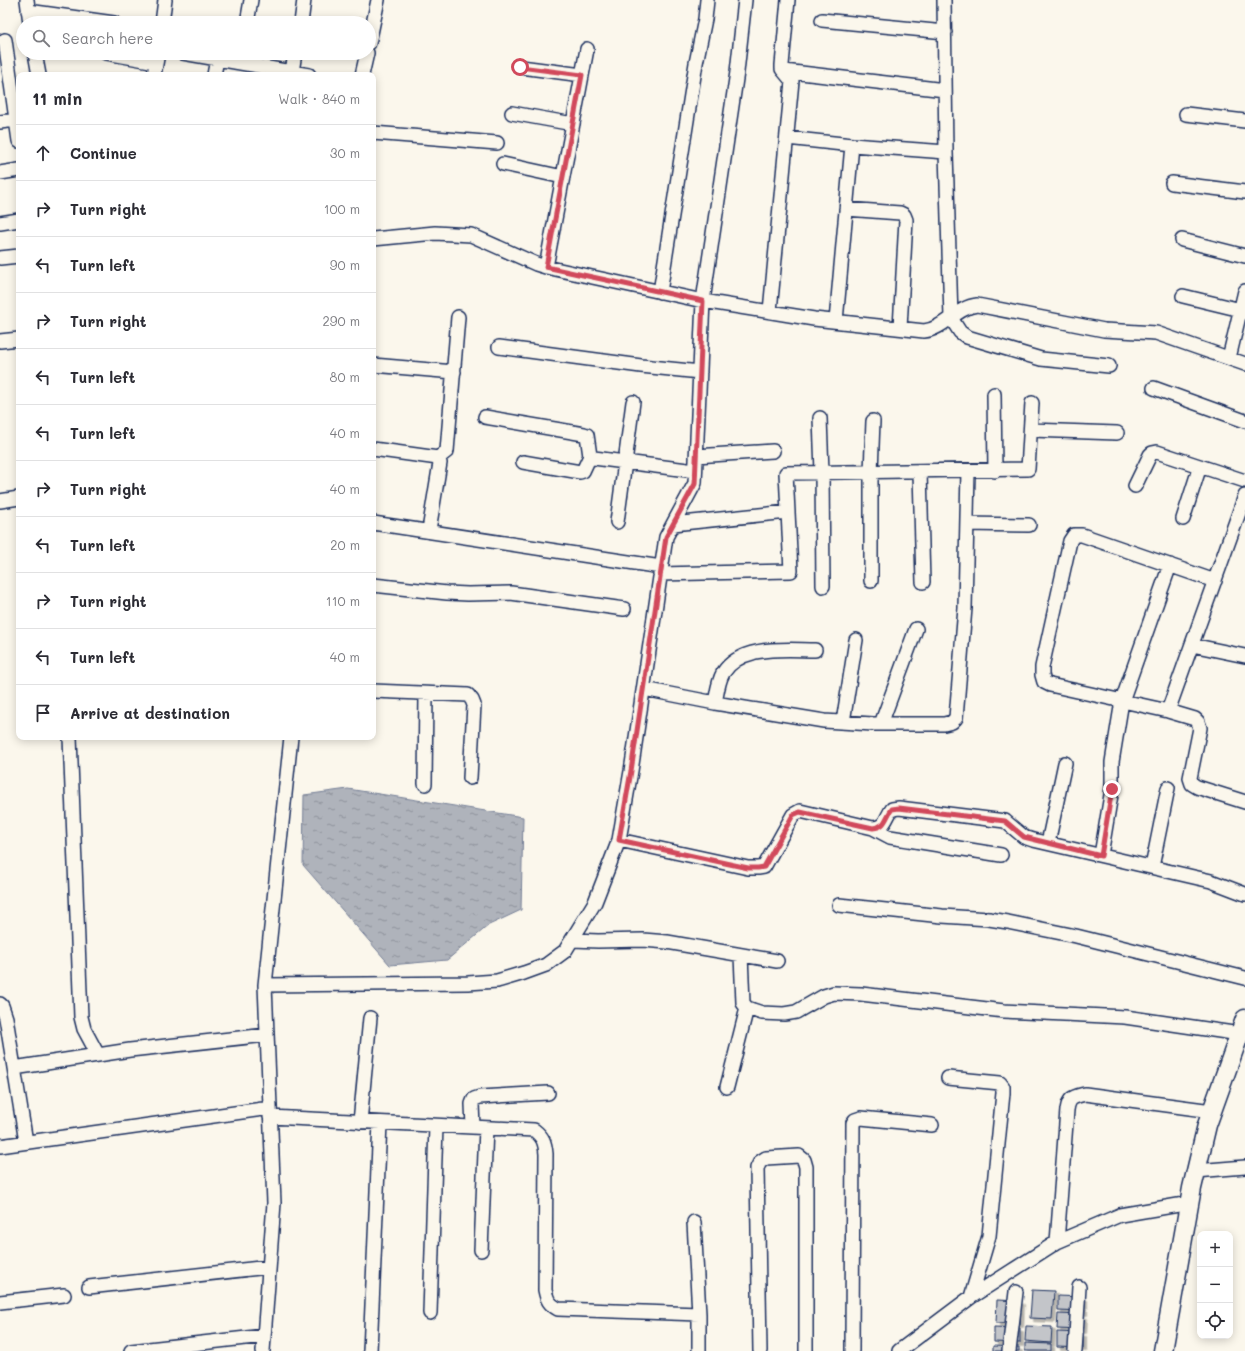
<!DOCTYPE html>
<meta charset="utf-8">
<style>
:root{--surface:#fff;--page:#f7f7f7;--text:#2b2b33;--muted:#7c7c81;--line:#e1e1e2}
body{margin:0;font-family:Mali,sans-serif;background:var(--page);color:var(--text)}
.controls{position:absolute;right:12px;bottom:12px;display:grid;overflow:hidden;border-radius:8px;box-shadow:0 2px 10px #0003}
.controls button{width:36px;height:36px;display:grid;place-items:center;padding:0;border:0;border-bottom:1px solid var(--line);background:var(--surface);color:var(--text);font:20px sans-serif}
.stop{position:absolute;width:12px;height:12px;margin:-9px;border:3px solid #d1495b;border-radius:50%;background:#fff}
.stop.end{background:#d1495b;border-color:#fff;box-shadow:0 1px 4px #0008}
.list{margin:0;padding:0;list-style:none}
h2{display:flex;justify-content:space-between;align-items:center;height:52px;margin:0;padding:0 16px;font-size:17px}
h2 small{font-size:13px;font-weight:400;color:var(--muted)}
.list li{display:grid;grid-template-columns:26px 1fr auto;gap:12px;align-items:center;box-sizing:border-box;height:56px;padding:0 16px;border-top:1px solid var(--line)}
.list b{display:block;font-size:15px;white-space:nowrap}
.list em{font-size:13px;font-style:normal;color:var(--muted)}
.icon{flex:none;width:22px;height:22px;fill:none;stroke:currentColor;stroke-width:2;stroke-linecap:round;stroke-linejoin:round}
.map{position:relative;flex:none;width:1245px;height:1351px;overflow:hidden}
.search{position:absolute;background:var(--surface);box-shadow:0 2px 10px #0003;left:16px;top:16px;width:360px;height:44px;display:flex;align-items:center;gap:10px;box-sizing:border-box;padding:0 14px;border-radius:22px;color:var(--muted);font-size:15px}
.panel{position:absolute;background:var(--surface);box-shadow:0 2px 10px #0003;left:16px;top:72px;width:360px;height:668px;border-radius:8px}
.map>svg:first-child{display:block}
</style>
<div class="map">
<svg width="1245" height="1351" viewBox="0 0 1245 1351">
<defs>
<pattern id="water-ripples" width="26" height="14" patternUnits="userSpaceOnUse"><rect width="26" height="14" fill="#afb3bb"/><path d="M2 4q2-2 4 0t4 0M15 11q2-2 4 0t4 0" fill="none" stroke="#8e929b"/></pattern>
<filter id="shadow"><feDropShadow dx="3.5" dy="3.5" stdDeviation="0" flood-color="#0004"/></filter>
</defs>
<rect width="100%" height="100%" fill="#fbf7ec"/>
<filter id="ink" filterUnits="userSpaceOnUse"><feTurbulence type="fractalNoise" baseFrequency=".025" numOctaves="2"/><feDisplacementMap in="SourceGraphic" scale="8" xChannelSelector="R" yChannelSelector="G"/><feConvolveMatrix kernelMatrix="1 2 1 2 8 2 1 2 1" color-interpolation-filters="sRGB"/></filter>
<g filter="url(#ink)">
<path fill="url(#water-ripples)" stroke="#747e96" d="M348,789l175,28 -2,93 -32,15 -42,35 -57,5 -87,-100 1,-70z"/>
<path fill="#c3c5c9" stroke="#1b2f5e" filter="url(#shadow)" d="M1032,1290l22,1 -2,28 -22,-1z
M1058,1296l26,1v15l-26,-1z
M997,1300l24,1 -1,23 -24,-1z
M1058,1314l26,1 -1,15 -26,-1z
M1026,1326l26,1 -1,16 -26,-2z
M994,1327l26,1v15l-26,-1z
M1057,1332l26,1v15l-26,-1z
M1025,1343l26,1v7h-26z
M993,1346l26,1v4h-26z"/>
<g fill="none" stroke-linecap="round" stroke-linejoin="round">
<defs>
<path id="street" d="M27,0l3,23
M944,0l2,152 5,166 9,14 7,5 74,22 68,7
M28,11l86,12
M822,20l123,12
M162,23l3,-23
M247,23l4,-23
M301,23l3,-23
M5,40l14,101
M369,43l9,-43
M35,53l4,22
M106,53l50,9
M183,53l126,22
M521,67l61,8
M784,71l161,19
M292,72l3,-19
M154,75l4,-22
M214,75l3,-16
M362,75l5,-22
M512,113l61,11
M1186,114l59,7
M0,122l16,-2
M373,133l124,10
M787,138l65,7 94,7
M503,164l60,13
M0,173l19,-3
M1172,183l73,9
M846,209l54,4 4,2 2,5 -6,108
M0,223l19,-3
M373,239l62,-6 36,2 65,29 10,3 157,34 111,18 110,12c20,-2 33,-24 53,-26l127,25 52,3 89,31
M1182,240l63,16
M0,258l19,-2
M546,267l41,-218
M660,292l36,-229 9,-44 2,-19
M1183,296l58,14
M770,311l22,-230 -10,-12v-4l6,-65
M836,321l16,-176
M0,341l19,-2
M499,347l142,19 59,6
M1229,358l16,-67
M373,365l81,7
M1154,388l91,33
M994,394l1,77
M485,417l99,17 3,1 3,21 4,2 101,13
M820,418l2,54 1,114
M1031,430l86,3
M373,449l65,9 2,5 -11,67
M696,456l77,-5
M438,458l9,-7 11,-134
M523,462l57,10 3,-1 7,-15
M920,472l3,110
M1135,486l15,-31 2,-2 5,-1 88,29
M0,501l19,-3
M1183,519l17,-53
M617,522l16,-120
M373,523l288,44
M673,524l115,-12
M967,524l62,1
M660,574l131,-3 -5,-98 242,-4 4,-66
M871,581v-109l2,-51
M1215,581l-133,-46h-8l-4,6 -28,126v8l2,7 6,3 118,26 27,8 3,3 2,6 -10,50 2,6 5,3 48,15
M373,585l74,8 21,1 43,-1 113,16
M1192,645l53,11
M644,689l71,14 109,18 49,3h71l8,-2 4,-4 9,-110 3,-137
M373,691l95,4 4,5 2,5 -4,73
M715,703c2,-10 3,-21 8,-30 18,-29 63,-23 92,-23
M1168,711l77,-215
M843,722l13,-82
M881,724l35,-95
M70,737l11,280 3,12 14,26
M425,784l1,-90
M873,828l17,9 111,18
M619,840l129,28h10l6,-1 29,-52 7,-4 73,17c13,-1 12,-9 19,-19l7,-1 106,13 19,16 9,3 178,41 34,13
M1048,843l17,-80
M1101,855l11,-66v-27l10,-61 48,-136
M1152,867l16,-79
M839,905l103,11 47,3 19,3 68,14 169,42
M573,940l25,1 45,-1 24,2 110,19
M741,955l2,48 4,5 15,5 22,1 12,-2 28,-16 10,-3 27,1 143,17 121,6 115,17
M265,985l203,-2 29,-2 27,-8 22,-8 19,-14 30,-49 24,-62 12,-69 35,-234 29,-54 8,-182 34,-229 8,-72
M0,1004l2,2 4,12 20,124
M14,1068l116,-18 137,-15
M948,1078l52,5 3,4v6l-14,143 -18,61
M727,1087l20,-79
M270,1117l264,13c9,7 11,12 12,24l-1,136c2,10 4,14 13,19l141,5
M360,1122l10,-104
M473,1127l-1,-23 2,-5 6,-2 68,-4
M0,1146l270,-38
M1196,1171l49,-4
M694,1222l5,92v37
M1057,1242l10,-132c2,-13 6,-13 18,-16l127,17
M481,1250l5,-122
M89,1287l180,-20
M0,1302l64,-7
M430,1313l6,-187
M131,1351l133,-15
M263,1351l11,-148 -9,-218 26,-248
M370,1351l10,-228
M760,1351l-3,-183 3,-6 6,-4 33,-2 5,4 2,7v184
M852,1351l1,-228 2,-3 6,-2 71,7
M899,1351l72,-54 86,-55 63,-27 70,-12
M1009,1351l7,-59
M1075,1351l4,-64"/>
<path id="secondary" d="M1163,1351l29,-163 15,-63 38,-106"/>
</defs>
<use href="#street" stroke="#1b2f5e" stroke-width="16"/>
<use href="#secondary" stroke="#1b2f5e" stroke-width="21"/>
<use href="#street" stroke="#fbf7ec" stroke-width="13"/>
<use href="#secondary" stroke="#fbf7ec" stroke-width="18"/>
</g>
</g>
<g fill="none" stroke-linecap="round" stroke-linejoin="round" filter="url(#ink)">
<path stroke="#d1495b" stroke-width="5" d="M520,67l62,8 -36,192 157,34 -8,183 -29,53 -35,234 -12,69 129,28h10l6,-1 29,-52 7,-3 73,16c13,-1 12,-10 19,-19l7,-1 106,13 19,16 77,19 11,-67"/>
</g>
</svg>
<div class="controls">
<button>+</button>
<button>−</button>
<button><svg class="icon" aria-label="locate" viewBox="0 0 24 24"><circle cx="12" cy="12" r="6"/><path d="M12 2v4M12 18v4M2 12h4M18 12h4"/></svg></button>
</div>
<div class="stop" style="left:520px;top:67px"></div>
<div class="stop end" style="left:1112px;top:789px"></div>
<div class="search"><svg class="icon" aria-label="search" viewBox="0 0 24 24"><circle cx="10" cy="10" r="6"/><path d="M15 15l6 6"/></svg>Search here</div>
<section class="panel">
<h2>11 min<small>Walk · 840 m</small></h2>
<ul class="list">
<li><svg class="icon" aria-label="ahead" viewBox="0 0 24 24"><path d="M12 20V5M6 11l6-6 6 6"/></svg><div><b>Continue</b></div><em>30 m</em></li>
<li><svg class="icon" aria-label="right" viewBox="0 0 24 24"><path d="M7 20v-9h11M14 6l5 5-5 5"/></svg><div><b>Turn right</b></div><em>100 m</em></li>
<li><svg class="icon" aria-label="left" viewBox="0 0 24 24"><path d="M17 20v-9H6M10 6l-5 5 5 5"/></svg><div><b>Turn left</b></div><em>90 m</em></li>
<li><svg class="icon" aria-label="right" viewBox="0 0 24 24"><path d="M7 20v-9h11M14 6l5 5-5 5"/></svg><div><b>Turn right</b></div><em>290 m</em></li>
<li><svg class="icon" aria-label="left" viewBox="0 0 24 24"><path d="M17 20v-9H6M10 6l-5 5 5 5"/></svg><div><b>Turn left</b></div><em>80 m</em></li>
<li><svg class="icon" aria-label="left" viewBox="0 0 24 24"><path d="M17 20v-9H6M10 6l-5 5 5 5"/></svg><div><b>Turn left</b></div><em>40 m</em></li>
<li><svg class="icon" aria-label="right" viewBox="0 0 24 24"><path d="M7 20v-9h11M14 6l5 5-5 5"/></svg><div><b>Turn right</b></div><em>40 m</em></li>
<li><svg class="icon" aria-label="left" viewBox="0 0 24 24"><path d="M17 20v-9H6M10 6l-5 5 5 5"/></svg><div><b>Turn left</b></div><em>20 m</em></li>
<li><svg class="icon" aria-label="right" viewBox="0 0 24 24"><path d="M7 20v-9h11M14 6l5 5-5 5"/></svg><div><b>Turn right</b></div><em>110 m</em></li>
<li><svg class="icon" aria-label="left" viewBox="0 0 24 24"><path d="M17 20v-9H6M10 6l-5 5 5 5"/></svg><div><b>Turn left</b></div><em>40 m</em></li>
<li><svg class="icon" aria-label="arrive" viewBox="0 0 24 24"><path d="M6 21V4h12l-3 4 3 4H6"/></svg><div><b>Arrive at destination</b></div></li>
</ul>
</section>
</div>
